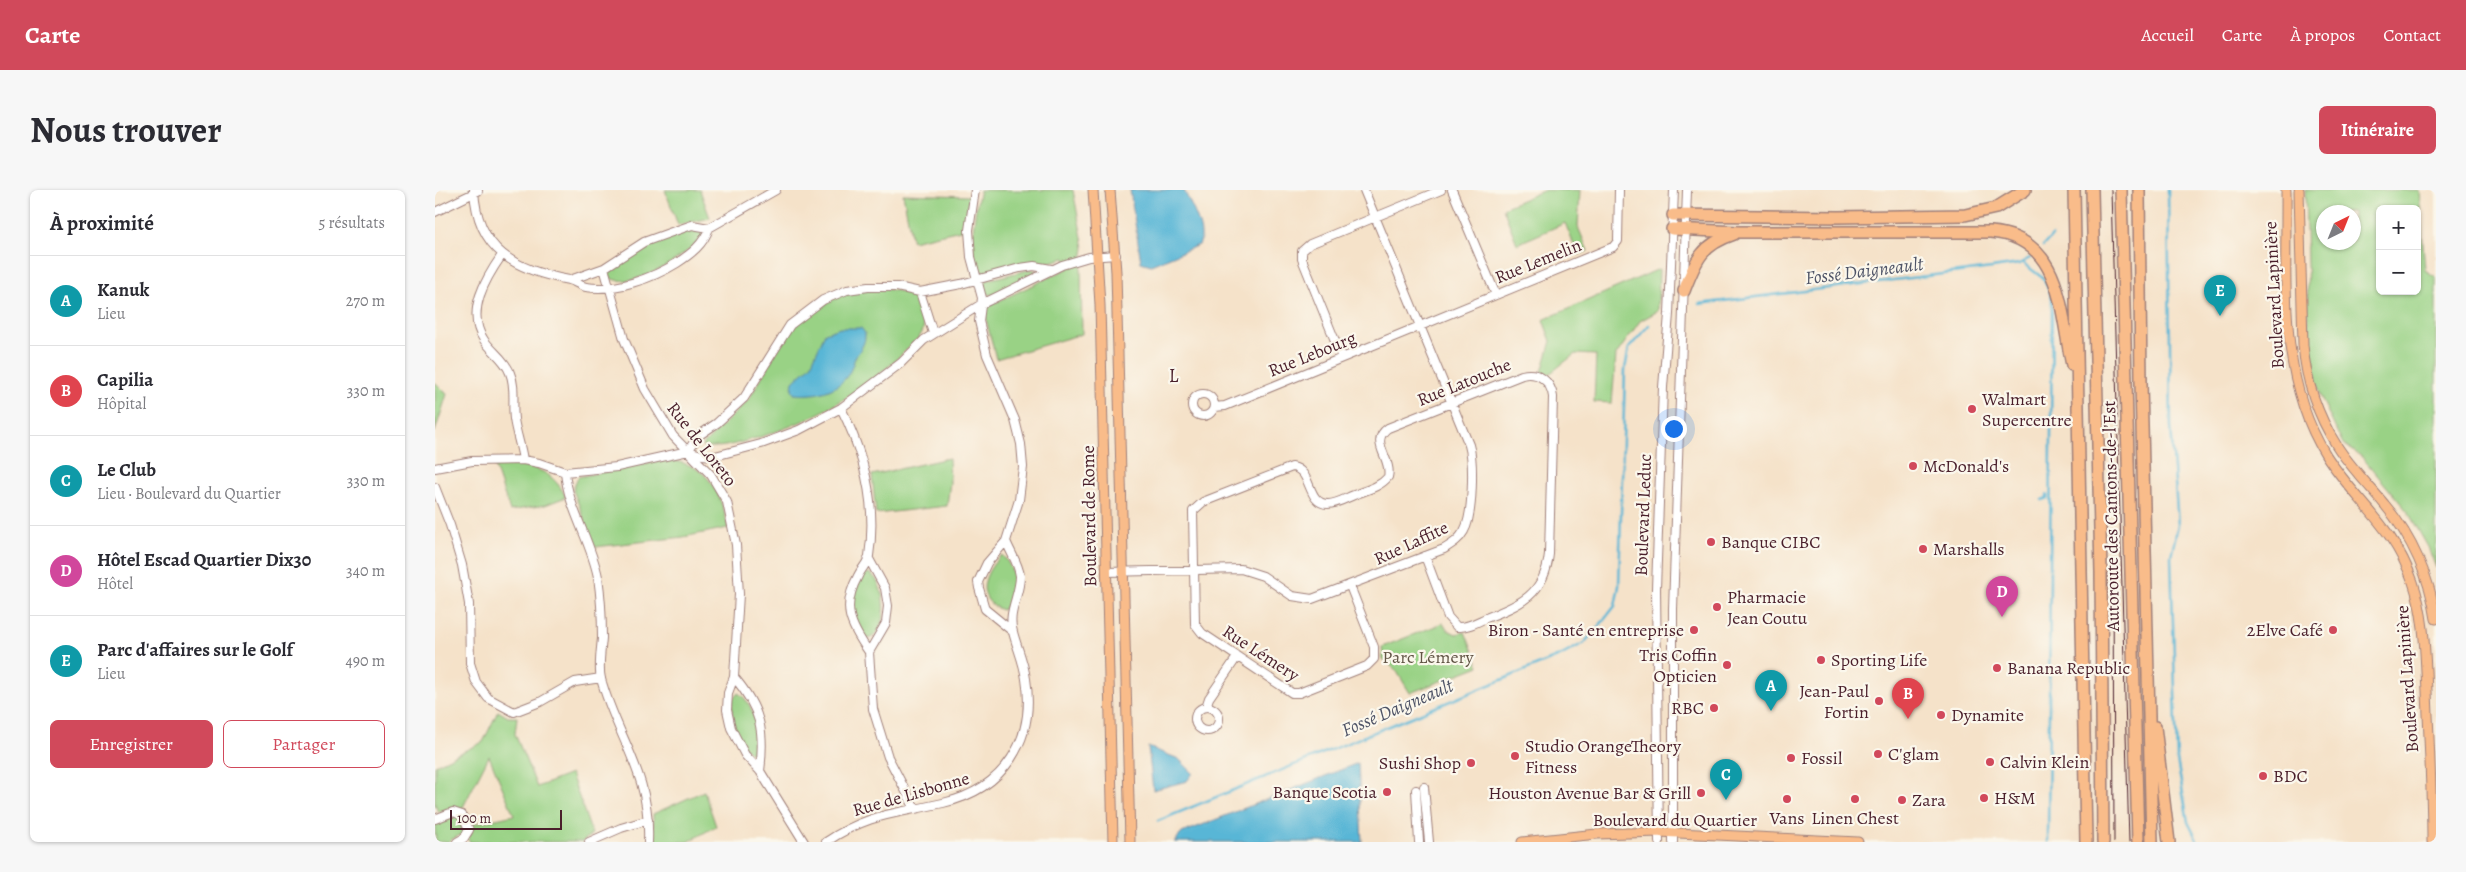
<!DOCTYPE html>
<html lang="fr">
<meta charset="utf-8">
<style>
:root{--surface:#fff;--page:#f7f7f7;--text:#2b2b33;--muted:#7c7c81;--line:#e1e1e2;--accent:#d1495b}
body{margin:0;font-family:Alegreya,serif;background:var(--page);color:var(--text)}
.controls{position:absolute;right:15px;top:15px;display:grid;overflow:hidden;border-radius:8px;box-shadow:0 1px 4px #0004}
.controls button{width:45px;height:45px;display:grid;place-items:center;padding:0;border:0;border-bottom:1px solid var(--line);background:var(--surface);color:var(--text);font:25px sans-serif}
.compass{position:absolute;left:1881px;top:15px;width:45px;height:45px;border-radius:50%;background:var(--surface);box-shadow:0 1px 4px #0004;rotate:43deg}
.scale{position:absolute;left:15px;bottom:12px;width:112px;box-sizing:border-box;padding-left:5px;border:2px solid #4a1f2b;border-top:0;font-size:14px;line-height:18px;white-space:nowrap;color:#4a1f2b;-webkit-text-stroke:4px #fbf7ec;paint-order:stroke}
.you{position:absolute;left:1238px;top:238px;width:18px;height:18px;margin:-12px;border:4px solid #fff;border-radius:50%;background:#1a73e8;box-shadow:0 0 0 8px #1a73e833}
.badge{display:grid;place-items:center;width:32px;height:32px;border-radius:50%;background:var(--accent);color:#fff;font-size:16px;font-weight:700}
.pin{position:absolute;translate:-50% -41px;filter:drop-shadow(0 1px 2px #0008)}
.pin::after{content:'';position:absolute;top:26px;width:18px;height:15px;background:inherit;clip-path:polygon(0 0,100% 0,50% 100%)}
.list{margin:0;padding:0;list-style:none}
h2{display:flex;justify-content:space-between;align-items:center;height:65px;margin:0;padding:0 20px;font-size:21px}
h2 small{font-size:16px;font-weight:400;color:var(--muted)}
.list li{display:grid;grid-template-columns:32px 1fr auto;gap:15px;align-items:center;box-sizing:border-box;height:90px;padding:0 20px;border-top:1px solid var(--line)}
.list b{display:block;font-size:19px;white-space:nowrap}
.list p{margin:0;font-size:16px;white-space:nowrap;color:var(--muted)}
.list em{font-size:16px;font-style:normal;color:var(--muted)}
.actions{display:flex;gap:10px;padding:15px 20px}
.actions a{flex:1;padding:11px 0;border:1px solid var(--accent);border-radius:8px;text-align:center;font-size:18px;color:var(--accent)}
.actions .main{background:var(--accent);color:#fff}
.map{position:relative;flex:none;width:2001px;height:652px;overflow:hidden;border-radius:8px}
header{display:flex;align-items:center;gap:30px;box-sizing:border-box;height:70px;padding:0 25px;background:var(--accent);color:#fff}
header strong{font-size:24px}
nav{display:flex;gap:28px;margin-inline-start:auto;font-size:18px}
.intro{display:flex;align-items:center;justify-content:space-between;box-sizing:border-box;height:120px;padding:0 30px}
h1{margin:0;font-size:35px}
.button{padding:12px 22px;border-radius:8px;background:var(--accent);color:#fff;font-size:18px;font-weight:700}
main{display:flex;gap:30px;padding:0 30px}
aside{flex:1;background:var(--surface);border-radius:8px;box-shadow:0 1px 4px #0004}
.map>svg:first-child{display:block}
</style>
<header>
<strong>Carte</strong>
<nav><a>Accueil</a><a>Carte</a><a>À propos</a><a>Contact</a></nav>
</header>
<div class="intro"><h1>Nous trouver</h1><a class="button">Itinéraire</a></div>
<main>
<aside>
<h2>À proximité<small>5 résultats</small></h2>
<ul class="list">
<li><span class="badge" style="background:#0f9aa8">A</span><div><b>Kanuk</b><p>Lieu</p></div><em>270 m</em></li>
<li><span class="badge" style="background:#e0444e">B</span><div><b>Capilia</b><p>Hôpital</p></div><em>330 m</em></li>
<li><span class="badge" style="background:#0f9aa8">C</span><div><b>Le Club</b><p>Lieu · Boulevard du Quartier</p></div><em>330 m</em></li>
<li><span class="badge" style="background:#d1479c">D</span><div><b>Hôtel Escad Quartier Dix30</b><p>Hôtel</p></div><em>340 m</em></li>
<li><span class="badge" style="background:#0f9aa8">E</span><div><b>Parc d'affaires sur le Golf</b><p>Lieu</p></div><em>490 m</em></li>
</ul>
<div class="actions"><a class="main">Enregistrer</a><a>Partager</a></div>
</aside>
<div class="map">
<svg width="2001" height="652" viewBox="0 0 2001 652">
<rect width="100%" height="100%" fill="#fbf7ec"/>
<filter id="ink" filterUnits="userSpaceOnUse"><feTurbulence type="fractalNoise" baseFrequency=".02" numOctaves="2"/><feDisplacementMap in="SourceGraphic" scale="10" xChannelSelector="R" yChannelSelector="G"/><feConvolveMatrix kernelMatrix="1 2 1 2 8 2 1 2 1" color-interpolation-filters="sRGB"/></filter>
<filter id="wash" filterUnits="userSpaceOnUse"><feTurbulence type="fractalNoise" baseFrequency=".0096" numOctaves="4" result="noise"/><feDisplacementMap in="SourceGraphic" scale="20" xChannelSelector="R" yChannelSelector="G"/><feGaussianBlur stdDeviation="1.12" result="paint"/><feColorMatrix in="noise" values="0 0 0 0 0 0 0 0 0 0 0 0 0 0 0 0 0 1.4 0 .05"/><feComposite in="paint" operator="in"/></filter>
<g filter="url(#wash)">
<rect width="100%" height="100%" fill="#f5e2c9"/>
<path fill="#99d285" stroke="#727858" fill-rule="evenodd" d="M230,0h35l10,28 -32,7z
M545,0h93l11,58 -3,19 1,67 -86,25 -12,-48 2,-4 83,-39 -4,-10 -15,4 -23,1 -41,10 -6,-2c-13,-18 -5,-61 0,-81z
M1110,0h35l-2,37 10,24 -10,4 -13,-32 -48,21 -14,-36z
M1870,0h114l6,80 11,7v291l-8,-21 -20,-35 -46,-55 -20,-14 -21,-46 -7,-22 -5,-39zM1945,19h37v82h-37zM1888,22h30v30h-30z
M468,4l66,2 -4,33 -53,12z
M261,39l6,3 1,4c-16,20 -65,52 -91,43l-3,-4 2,-8c27,-17 54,-30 85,-38z
M597,79l4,2 -2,5 -41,19 -7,-1 -3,-8 4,-6z
M1224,79l-1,42 -18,10 -24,34 -4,48 -18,-1 2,-47 -21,-1 -27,21 -6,-3 9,-31 -8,-21z
M443,99c17,1 34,1 41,18 3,7 6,16 4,23 -2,7 -11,14 -17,20 -43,44 -100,75 -160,91 -14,4 -29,8 -44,5l47,-47 29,-50 20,-27 44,-28z
M0,192l12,12 -12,38z
M514,268l1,24 -3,24 -71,8 -4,-39z
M227,270c45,1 58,29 66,68l-45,9 -88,10 -22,-57 5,-13z
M59,274c32,1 56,1 72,33l-21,8 -35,6z
M567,365c14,14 19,42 0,55 -29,-11 -18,-39 0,-55z
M434,383c19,9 20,63 -2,66 -19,-8 -19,-61 2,-66z
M1008,433l5,7 8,4 9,-2 14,34 -69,27 -14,-23 -13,-11 -1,-12z
M303,503c16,9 21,38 20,55l-6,5c-16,-7 -21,-37 -20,-53z
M63,521l10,6h9l-2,17 22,53 34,-13 21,60 -10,8h-112l-2,-2 5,-16 41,-9 -25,-59 -27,53 -9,-2 -15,5 -3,-8v-39l48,-23z
M269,601l12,35 -28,16h-34l-1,-28z
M18,627l5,1 5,5 -1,11 -15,8h-11l-1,-18z"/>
<path fill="#58b6d6" stroke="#516a80" d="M695,0h54c6,14 23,41 15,55l-48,20 -10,-3z
M405,138h21l4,5c1,11 -5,16 -10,25 -2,5 -3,10 -6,15 -11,19 -34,23 -55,21l-2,-5 1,-7 18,-17 14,-32z
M713,557l31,12 14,14 -6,8 -34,9z
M923,573l4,79h-188l8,-9z"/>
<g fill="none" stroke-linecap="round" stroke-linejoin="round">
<path stroke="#58b6d6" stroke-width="2.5" d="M1733,0l3,236 7,99 -7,31 6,204 11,62 10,20
M1608,56l9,-10
M1588,73l21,16 8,19 -4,544
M1264,114l293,-36 27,-4 11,-6
M1607,310l5,-2v-3
M723,631l404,-166 22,-12 16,-18 15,-19 4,-20 6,-217 4,-21 20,-23"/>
</g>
</g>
<g filter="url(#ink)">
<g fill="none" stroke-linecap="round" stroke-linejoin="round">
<defs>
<path id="minor" d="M39,0c3,61 42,80 95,90 6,1 11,6 17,7 29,5 67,-9 91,-24 14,-9 27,-19 32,-35
M540,0l-6,40 2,27 11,41 -3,23 8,34 28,65 6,24 2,23 -4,33 -13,41 -19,22 -9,19 1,6 6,21 27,22
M1017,0l44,105
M0,22l43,-21
M67,65c-16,23 -37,57 -18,85 8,12 21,19 26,33 6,14 2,30 4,46 2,14 7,27 9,41
M169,78l20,71 21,50 28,47 38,39 16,27 9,43 3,49 -5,83 -6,16 -1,17 4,18 14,27 15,16 44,71
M135,90l34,-12 40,-26 25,-9 23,-8 17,3 67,-38
M485,102l13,41
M907,168l-40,-99v-8l8,-7 131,-54
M757 215a11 11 0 1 1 22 0a11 11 0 1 1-22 0Z
M779,217l11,-1 388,-159 5,-6 1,-51
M406,218c23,46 36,97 28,148 -1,7 -8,13 -11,20 -17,31 -8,49 11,76
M253,261l10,-15 19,-13 27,-25 46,-73 33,-25 24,-10 21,-3h29l23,5 41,-8 59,-16 14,-2 17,3
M0,278l37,-7 51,-1 16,3 26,9 52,-5 71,-16 14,4 13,1 46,-12 38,-14 42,-22 60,-45 23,-23 56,-35 82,-40 27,-8 27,-2
M130,282c3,36 26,69 33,105 3,20 4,41 4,61 -1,12 -4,29 -1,41 17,61 50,94 47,163
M0,297l15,38 12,40 7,39 1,59 6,19 12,16 26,14 26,-10 35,-20 26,-4
M434,369l16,29 3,18 -2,17 -17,29 4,57 15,48 26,50
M671,382l135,-3 22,7 29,20 20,3 132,-50c8,-5 15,-9 20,-18 9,-15 10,-69 5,-86l-105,-255
M915,396l24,61v12l-7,7 -68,27h-7l-90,-60 -7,-9 -2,-113 10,-9 89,-35c21,3 14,37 36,37 9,0 18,-6 26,-9 12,-5 26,-8 34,-18 5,-18 -20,-35 0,-49l134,-53c16,-4 29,6 31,22l-4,157c-4,40 -29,51 -63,64 -9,4 -19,10 -29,9l-9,-10 -23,-61
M299,487c27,32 31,54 26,94
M771,517l3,-9 28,-41
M760 529a12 12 0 1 1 24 0a12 12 0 1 1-24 0Z
M989,597l5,55
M981,600l3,52
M0,629l18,-7 9,3 7,15 -5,8 -7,4
M154,652l32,-14 27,-8
M391,652c43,-29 70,-28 117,-39 61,-14 93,-63 83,-124 -2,-17 -9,-31 -13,-47 -6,-20 7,-36 7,-56 -1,-12 -10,-24 -14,-35
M1224,652l-3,-253 7,-202 6,-73 5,-124
M1238,652v-233l14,-419"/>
<path id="major" d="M658,0l7,115 13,537
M675,0l6,82 14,570
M1851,0c1,89 -9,186 40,265 30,47 67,70 87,127 12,35 12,72 14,109 2,50 5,101 5,151
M1864,0l4,155c3,36 15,71 34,101 14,22 32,39 48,59 27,32 45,73 51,114
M1087,652l75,-8 62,-2 199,10"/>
<path id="highway" d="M1639,0l12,652
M1657,0l9,382 2,270
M1686,0l17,652
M1704,0l2,193 11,459
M1238,25l165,2 127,-2 31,-7 29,-18
M1237,39l68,3h251c72,6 69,80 81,133
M1249,101c12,-31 17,-46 50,-57
M1720,537l14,115"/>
</defs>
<use href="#minor" stroke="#a0807a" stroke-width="10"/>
<use href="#major" stroke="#a0807a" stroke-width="11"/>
<use href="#highway" stroke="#a0807a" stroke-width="14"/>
<use href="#minor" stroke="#fff" stroke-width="8"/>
<use href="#major" stroke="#f9bc8a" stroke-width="9"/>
<use href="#highway" stroke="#f9bc8a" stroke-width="11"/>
<path stroke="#4a1f2b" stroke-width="1" d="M1676,0l18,652
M1678,375l1,277"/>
</g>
</g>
<g fill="#d1495b" stroke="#fbf7ec" stroke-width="2">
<circle cx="1537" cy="219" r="5"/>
<circle cx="1478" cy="276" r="5"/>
<circle cx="1276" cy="352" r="5"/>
<circle cx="1488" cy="359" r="5"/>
<circle cx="1282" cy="417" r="5"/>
<circle cx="1259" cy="440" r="5"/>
<circle cx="1898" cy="440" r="5"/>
<circle cx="1386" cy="470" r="5"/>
<circle cx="1292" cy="475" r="5"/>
<circle cx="1562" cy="478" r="5"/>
<circle cx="1444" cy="511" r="5"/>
<circle cx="1279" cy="518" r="5"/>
<circle cx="1506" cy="525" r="5"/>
<circle cx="1443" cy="564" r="5"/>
<circle cx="1080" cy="566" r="5"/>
<circle cx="1356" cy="568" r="5"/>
<circle cx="1555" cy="572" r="5"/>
<circle cx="1036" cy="573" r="5"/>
<circle cx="1828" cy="586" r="5"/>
<circle cx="952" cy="602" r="5"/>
<circle cx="1266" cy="603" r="5"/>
<circle cx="1549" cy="608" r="5"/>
<circle cx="1352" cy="609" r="5"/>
<circle cx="1420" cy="609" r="5"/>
<circle cx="1467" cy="610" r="5"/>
</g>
<g text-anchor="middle" stroke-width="4.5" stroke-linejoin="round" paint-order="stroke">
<g font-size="18" fill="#4a1f2b" stroke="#fbf7ec">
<text transform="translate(1103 71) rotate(-22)" y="6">Rue Lemelin</text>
<text transform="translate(1839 105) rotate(-93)" y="6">Boulevard Lapinière</text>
<text transform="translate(877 164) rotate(-22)" y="6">Rue Lebourg</text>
<text transform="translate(1029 192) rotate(-22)" y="6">Rue Latouche</text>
<text transform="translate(267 254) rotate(52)" y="6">Rue de Loreto</text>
<text transform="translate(1208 325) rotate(-88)" y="6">Boulevard Leduc</text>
<text transform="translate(654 326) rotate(-91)" y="6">Boulevard de Rome</text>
<text transform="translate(1676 326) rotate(-91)" y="6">Autoroute des Cantons-de-l'Est</text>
<text transform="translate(976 353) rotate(-25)" y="6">Rue Laffite</text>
<text transform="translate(826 463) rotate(33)" y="6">Rue Lémery</text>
<text transform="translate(1972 489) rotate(-94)" y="6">Boulevard Lapinière</text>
<text transform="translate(476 604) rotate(-16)" y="6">Rue de Lisbonne</text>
<text x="1240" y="636">Boulevard du Quartier</text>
</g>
<g font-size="18" fill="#4a1f2b" stroke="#fbf7ec" text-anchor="start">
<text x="1547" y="215">Walmart<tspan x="1547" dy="21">Supercentre</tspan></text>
<text x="1488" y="282">McDonald's</text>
<text x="1286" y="358">Banque CIBC</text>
<text x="1498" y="365">Marshalls</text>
<text x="1292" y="413">Pharmacie<tspan x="1292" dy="21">Jean Coutu</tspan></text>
<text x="1249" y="446" text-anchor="end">Biron - Santé en entreprise</text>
<text x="1888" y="446" text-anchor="end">2Elve Café</text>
<text x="1282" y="471" text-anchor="end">Tris Coffin<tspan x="1282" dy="21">Opticien</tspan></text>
<text x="1396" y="476">Sporting Life</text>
<text x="1572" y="484">Banana Republic</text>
<text x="1434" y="507" text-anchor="end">Jean-Paul<tspan x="1434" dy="21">Fortin</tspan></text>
<text x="1269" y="524" text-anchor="end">RBC</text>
<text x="1516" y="531">Dynamite</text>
<text x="1090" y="562">Studio OrangeTheory<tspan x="1090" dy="21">Fitness</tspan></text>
<text x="1453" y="570">C'glam</text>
<text x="1366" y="574">Fossil</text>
<text x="1565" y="578">Calvin Klein</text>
<text x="1026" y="579" text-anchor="end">Sushi Shop</text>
<text x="1838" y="592">BDC</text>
<text x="942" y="608" text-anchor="end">Banque Scotia</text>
<text x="1256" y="609" text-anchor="end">Houston Avenue Bar &amp; Grill</text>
<text x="1559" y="614">H&amp;M</text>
<text x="1477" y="616">Zara</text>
<text x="1352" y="634" text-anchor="middle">Vans</text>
<text x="1420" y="634" text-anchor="middle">Linen Chest</text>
</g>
<g font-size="18" fill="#625546" stroke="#fbf7ec">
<text x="993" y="473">Parc Lémery</text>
</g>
<g font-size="19" font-style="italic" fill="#4f5467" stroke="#fbf7ec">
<text transform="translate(1429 80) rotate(-7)" y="7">Fossé Daigneault</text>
<text transform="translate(962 517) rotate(-23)" y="7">Fossé Daigneault</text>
</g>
<g font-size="19" letter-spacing="1" fill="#4a1f2b" stroke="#fbf7ec">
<text x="739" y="192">L</text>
</g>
</g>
</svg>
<div class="controls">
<button>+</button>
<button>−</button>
</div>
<svg class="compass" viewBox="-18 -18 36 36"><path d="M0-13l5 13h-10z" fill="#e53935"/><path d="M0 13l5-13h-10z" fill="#7c7c81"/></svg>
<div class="scale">100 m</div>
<div class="you"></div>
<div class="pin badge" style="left:1336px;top:521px;background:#0f9aa8">A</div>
<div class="pin badge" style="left:1473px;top:529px;background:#e0444e">B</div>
<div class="pin badge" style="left:1291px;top:610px;background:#0f9aa8">C</div>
<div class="pin badge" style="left:1567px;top:427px;background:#d1479c">D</div>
<div class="pin badge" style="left:1785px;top:126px;background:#0f9aa8">E</div>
</div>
</main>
